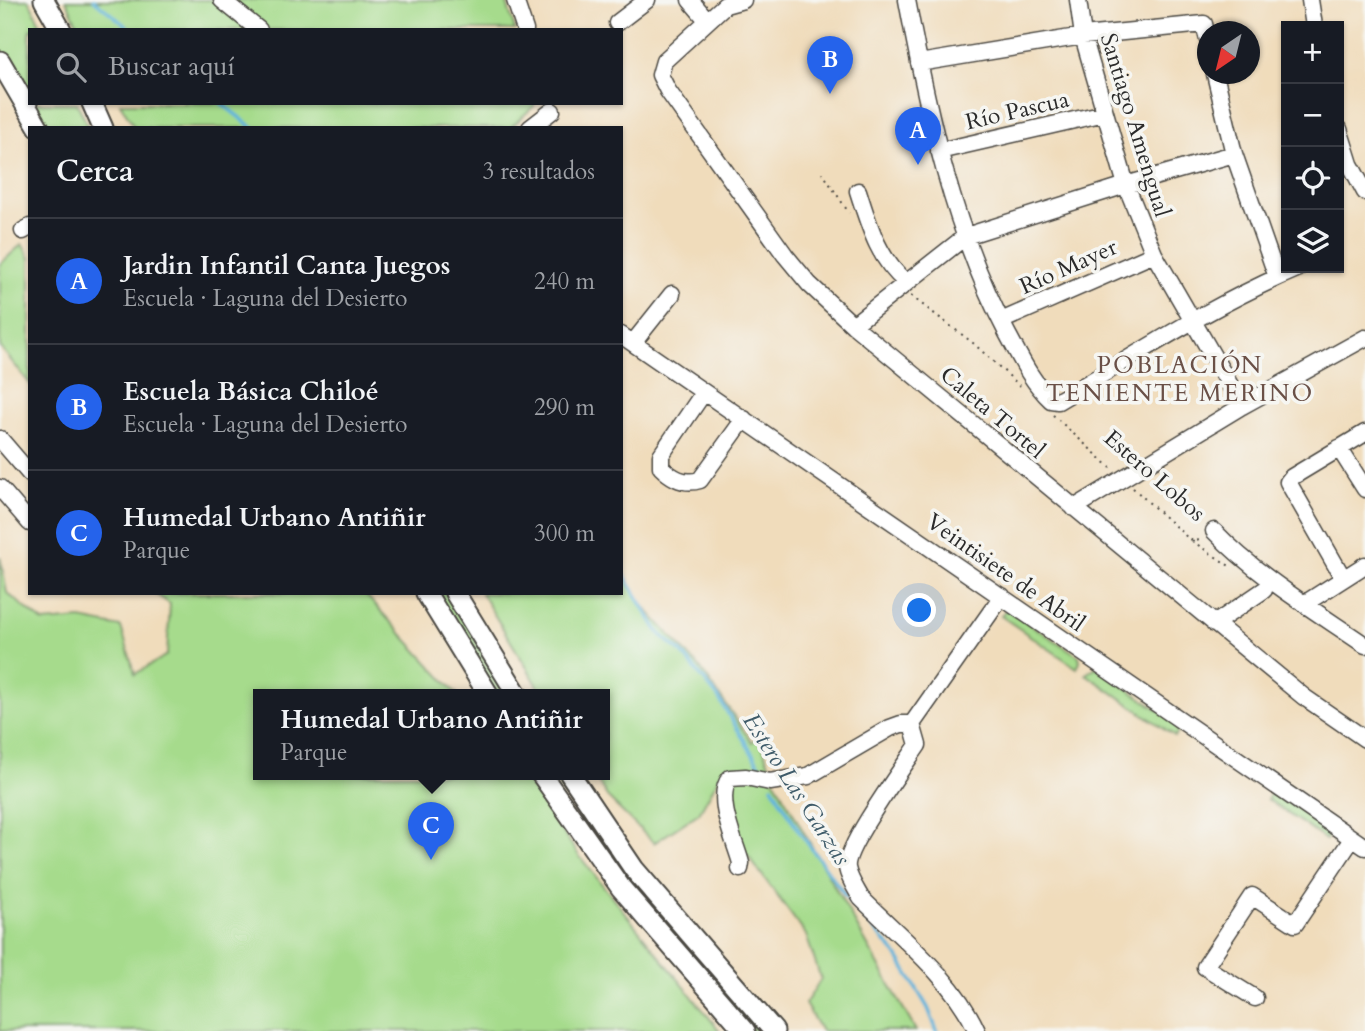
<!DOCTYPE html>
<html lang="es">
<meta charset="utf-8">
<style>
:root{--surface:#171b24;--page:#242831;--text:#f1f3f6;--muted:#9ea1a6;--line:#363941;--accent:#2563eb}
body{margin:0;font-family:Cardo,serif;background:var(--page);color:var(--text)}
.controls{position:absolute;right:21px;top:21px;display:grid;overflow:hidden;border-radius:0px;box-shadow:0 2px 5px #0004}
.controls button{width:63px;height:63px;display:grid;place-items:center;padding:0;border:0;border-bottom:2px solid var(--line);background:var(--surface);color:var(--text);font:35px sans-serif}
.compass{position:absolute;left:1197px;top:21px;width:63px;height:63px;border-radius:50%;background:var(--surface);box-shadow:0 2px 5px #0004;rotate:215deg}
.you{position:absolute;left:920px;top:611px;width:24px;height:24px;margin:-18px;border:5px solid #fff;border-radius:50%;background:#1a73e8;box-shadow:0 0 0 10px #1a73e833}
.badge{display:grid;place-items:center;width:46px;height:46px;border-radius:50%;background:var(--accent);color:#fff;font-size:23px;font-weight:700}
.pin{position:absolute;translate:-50% -58px;filter:drop-shadow(0 2px 4px #0008)}
.pin::after{content:'';position:absolute;top:37px;width:24px;height:21px;background:inherit;clip-path:polygon(0 0,100% 0,50% 100%)}
.popup{position:absolute;left:253px;top:689px;width:357px;height:91px;box-sizing:border-box;display:grid;place-content:center;border-radius:0px;background:var(--surface);filter:drop-shadow(0 2px 5px #0005);font-size:23px;white-space:nowrap;color:var(--muted)}
.popup b{font-size:26px;color:var(--text)}
.popup::after{content:'';position:absolute;left:50%;top:100%;margin-left:-14px;border:14px solid transparent;border-top-color:var(--surface)}
.list{margin:0;padding:0;list-style:none}
h2{display:flex;justify-content:space-between;align-items:center;height:91px;margin:0;padding:0 28px;font-size:30px}
h2 small{font-size:23px;font-weight:400;color:var(--muted)}
.list li{display:grid;grid-template-columns:46px 1fr auto;gap:21px;align-items:center;box-sizing:border-box;height:126px;padding:0 28px;border-top:2px solid var(--line)}
.list b{display:block;font-size:26px;white-space:nowrap}
.list p{margin:0;font-size:23px;white-space:nowrap;color:var(--muted)}
.list em{font-size:23px;font-style:normal;color:var(--muted)}
.icon{flex:none;width:38px;height:38px;fill:none;stroke:currentColor;stroke-width:2;stroke-linecap:round;stroke-linejoin:round}
.map{position:relative;flex:none;width:1365px;height:1031px;overflow:hidden}
.search{position:absolute;background:var(--surface);box-shadow:0 2px 5px #0004;left:28px;top:28px;width:595px;height:77px;display:flex;align-items:center;gap:18px;box-sizing:border-box;padding:0 24px;border-radius:0px;color:var(--muted);font-size:26px}
.panel{position:absolute;background:var(--surface);box-shadow:0 2px 5px #0004;left:28px;top:126px;width:595px;height:469px;border-radius:0px}
.map>svg:first-child{display:block}
</style>
<div class="map">
<svg width="1365" height="1031" viewBox="0 0 1365 1031">
<rect width="100%" height="100%" fill="#f6f6f2"/>
<filter id="ink" filterUnits="userSpaceOnUse"><feTurbulence type="fractalNoise" baseFrequency=".0143" numOctaves="2"/><feDisplacementMap in="SourceGraphic" scale="14" xChannelSelector="R" yChannelSelector="G"/><feConvolveMatrix kernelMatrix="1 2 1 2 8 2 1 2 1" color-interpolation-filters="sRGB"/></filter>
<filter id="wash" filterUnits="userSpaceOnUse"><feTurbulence type="fractalNoise" baseFrequency=".00686" numOctaves="4" result="noise"/><feDisplacementMap in="SourceGraphic" scale="28" xChannelSelector="R" yChannelSelector="G"/><feGaussianBlur stdDeviation="1.57" result="paint"/><feColorMatrix in="noise" values="0 0 0 0 0 0 0 0 0 0 0 0 0 0 0 0 0 1.4 0 .05"/><feComposite in="paint" operator="in"/></filter>
<g filter="url(#wash)">
<rect width="100%" height="100%" fill="#f0dcbb"/>
<path fill="#a6db8c" stroke="#68835c" stroke-width="2" d="M0,0h29l14,30h-13v70l-30,-50z
M66,0h440l9,30h-435z
M32,103h45l12,25h-43z
M120,103h414v3l-24,22h-375z
M22,244l8,14v126l-30,-37v-83z
M0,556l7,37 36,29 38,-3 40,8 14,47 32,-19 3,-51 -16,-11h210l93,101h-199v80h264l58,83 140,174h-720z
M621,572l24,36 55,60 52,74 7,-6 16,45 141,250h-95l-16,-27 16,-25 -15,-44 -80,-109 -2,-57 -25,44 -45,30 -45,-44 -16,-25h11v-80h-61l-62,-101h140z
M434,593h13l62,101h-13z
M1006,609l73,47 1,5 -3,7 -76,-52z
M1096,667l86,59 -7,10 -89,-62z
M550,774h12l204,257h-13l-100,-114z
M1273,790l59,40 -6,10 -59,-41z"/>
<g fill="none" stroke-linecap="round" stroke-linejoin="round">
<path stroke="#61b4dc" stroke-width="3.5" d="M94,0l37,30
M221,103l32,25
M621,570l38,63 23,20 36,44 48,79
M772,786l27,45 51,71 46,52 32,54 9,23"/>
</g>
</g>
<g filter="url(#ink)">
<g fill="none" stroke-linecap="round" stroke-linejoin="round">
<defs>
<path id="minor" d="M222,0l37,30
M515,0l10,30
M690,0l17,20
M743,0l-18,5 -61,56 -4,14 8,16 117,164 24,29 44,41 451,372 61,42
M907,0c21,113 46,230 100,333 13,24 24,48 44,67l7,1c78,-46 157,-98 241,-133
M1078,0l5,36 43,149 28,69 88,152
M1310,0l4,26
M617,23l30,-23
M919,63l164,-27 121,-12 4,16
M1215,74l19,80 43,123
M530,128l22,-17
M1339,129l11,35 15,28
M939,151l166,-38
M858,191c11,34 20,68 48,91
M23,231l7,-4
M1001,321l153,-67
M853,325l113,-89 160,-51 108,-31
M621,335l744,512
M633,343l39,-49
M704,392l-43,63v12c11,11 23,18 39,13l44,-61
M0,439l30,35
M1339,448l26,41
M0,488l30,35
M1074,508l168,-102 123,-68
M1214,531c43,45 100,79 151,114
M1343,578l-55,-96 4,-5 73,-44
M1304,604l61,-39
M1214,624l50,-34
M740,869l1,-6c-6,-22 -27,-66 -11,-85l16,-1 24,5 38,-6 82,-48 11,-4h11
M1255,998l-50,-31 47,-71 43,28 57,-85
M977,1031c-24,-53 -76,-93 -116,-133 -5,-9 -12,-19 -14,-30 -3,-20 57,-102 71,-123l-6,-21 90,-128"/>
<path id="major" d="M44,0l17,30
M0,61l39,67
M92,103l11,25
M426,593l62,101
M455,593l62,101
M541,774l80,114 124,143
M570,774l64,95 140,162"/>
</defs>
<use href="#minor" stroke="#494641" stroke-width="19"/>
<use href="#major" stroke="#494641" stroke-width="23"/>
<path stroke="#494641" stroke-width="2" stroke-dasharray="2 5" stroke-linecap="butt" d="M822,172l27,41
M911,296l62,47 47,43
M1053,415l58,53
M1133,488l56,51 7,2 6,-2
M1192,541l39,26"/>
<use href="#minor" stroke="#fff" stroke-width="16"/>
<use href="#major" stroke="#fff" stroke-width="19"/>
</g>
</g>
<g text-anchor="middle" stroke-width="7" stroke-linejoin="round" paint-order="stroke">
<g font-size="23" fill="#2b2b2b" stroke="#f6f6f2">
<text transform="translate(1017 110) rotate(-13)" y="8">Río Pascua</text>
<text transform="translate(1136 125) rotate(73)" y="8">Santiago Amengual</text>
<text transform="translate(1068 266) rotate(-24)" y="8">Río Mayer</text>
<text transform="translate(993 412) rotate(40)" y="8">Caleta Tortel</text>
<text transform="translate(1155 475) rotate(41)" y="8">Estero Lobos</text>
<text transform="translate(1006 572) rotate(35)" y="8">Veintisiete de Abril</text>
</g>
<g font-size="24" letter-spacing="2" fill="#6a5047" stroke="#f6f6f2">
<text x="1180" y="373">POBLACIÓN<tspan x="1180" dy="28">TENIENTE MERINO</tspan></text>
</g>
<g font-size="24" font-style="italic" fill="#3e5b69" stroke="#f6f6f2">
<text transform="translate(797 789) rotate(57)" y="8">Estero Las Garzas</text>
</g>
</g>
</svg>
<div class="controls">
<button>+</button>
<button>−</button>
<button><svg class="icon" aria-label="locate" viewBox="0 0 24 24"><circle cx="12" cy="12" r="6"/><path d="M12 2v4M12 18v4M2 12h4M18 12h4"/></svg></button>
<button><svg class="icon" aria-label="layers" viewBox="0 0 24 24"><path d="M12 4l9 5-9 5-9-5zM3 14l9 5 9-5"/></svg></button>
</div>
<svg class="compass" viewBox="-18 -18 36 36"><path d="M0-13l5 13h-10z" fill="#e53935"/><path d="M0 13l5-13h-10z" fill="#9ea1a6"/></svg>
<div class="you"></div>
<div class="pin badge" style="left:918px;top:165px">A</div>
<div class="pin badge" style="left:830px;top:94px">B</div>
<div class="pin badge" style="left:431px;top:860px">C</div>
<div class="popup"><b>Humedal Urbano Antiñir</b>Parque</div>
<div class="search"><svg class="icon" aria-label="search" viewBox="0 0 24 24"><circle cx="10" cy="10" r="6"/><path d="M15 15l6 6"/></svg>Buscar aquí</div>
<section class="panel">
<h2>Cerca<small>3 resultados</small></h2>
<ul class="list">
<li><span class="badge">A</span><div><b>Jardin Infantil Canta Juegos</b><p>Escuela · Laguna del Desierto</p></div><em>240 m</em></li>
<li><span class="badge">B</span><div><b>Escuela Básica Chiloé</b><p>Escuela · Laguna del Desierto</p></div><em>290 m</em></li>
<li><span class="badge">C</span><div><b>Humedal Urbano Antiñir</b><p>Parque</p></div><em>300 m</em></li>
</ul>
</section>
</div>
